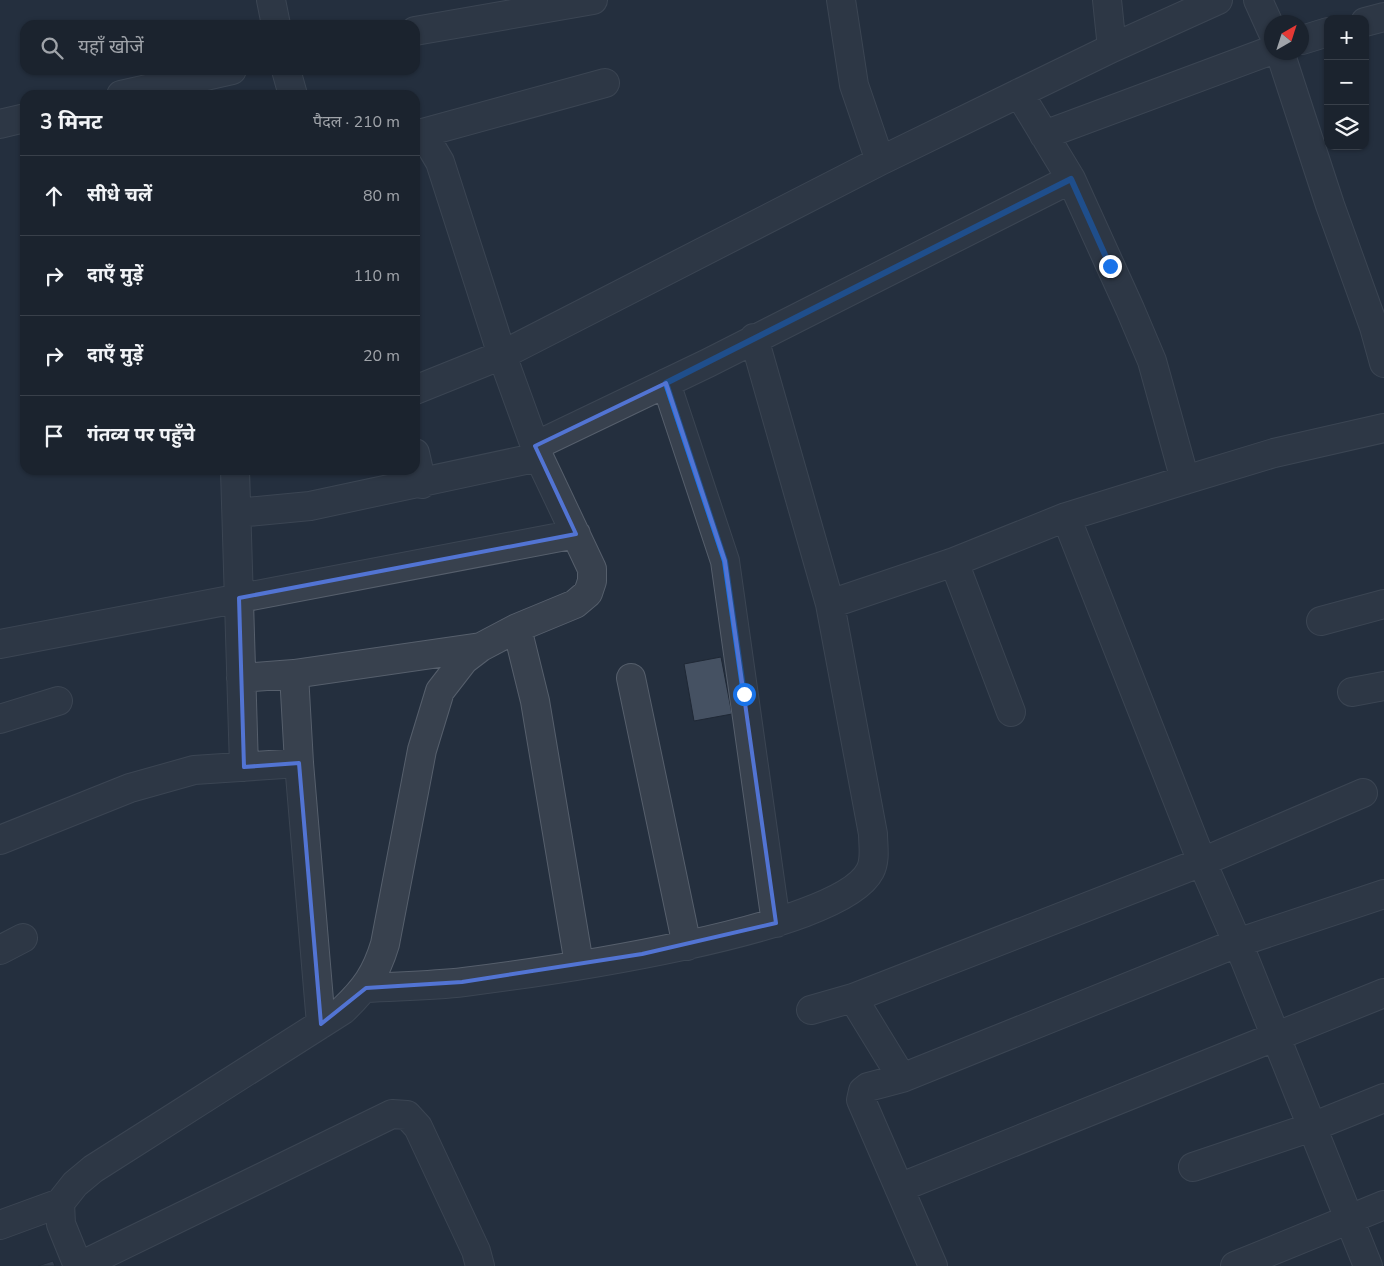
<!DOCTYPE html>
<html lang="hi">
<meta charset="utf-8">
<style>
:root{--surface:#1b232e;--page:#242b36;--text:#f1f3f6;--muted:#a0a4aa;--line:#39404a}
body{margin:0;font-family:"Nunito Sans","Noto Sans Devanagari",sans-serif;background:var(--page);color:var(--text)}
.controls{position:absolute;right:15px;top:15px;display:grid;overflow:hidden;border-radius:10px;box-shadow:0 1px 4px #0004}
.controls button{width:45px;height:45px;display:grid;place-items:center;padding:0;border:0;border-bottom:1px solid var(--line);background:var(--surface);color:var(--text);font:25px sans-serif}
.compass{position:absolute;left:1264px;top:15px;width:45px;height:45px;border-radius:50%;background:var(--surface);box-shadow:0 1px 4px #0004;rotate:39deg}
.stop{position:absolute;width:15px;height:15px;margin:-11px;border:4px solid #1a73e8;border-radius:50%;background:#fff}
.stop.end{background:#1a73e8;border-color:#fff;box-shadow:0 1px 5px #0008}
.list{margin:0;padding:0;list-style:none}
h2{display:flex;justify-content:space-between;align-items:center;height:65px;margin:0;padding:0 20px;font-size:21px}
h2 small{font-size:16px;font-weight:400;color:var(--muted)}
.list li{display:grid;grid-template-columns:32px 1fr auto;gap:15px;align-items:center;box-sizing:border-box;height:80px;padding:0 20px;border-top:1px solid var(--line)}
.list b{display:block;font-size:19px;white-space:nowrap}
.list em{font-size:16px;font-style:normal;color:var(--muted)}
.icon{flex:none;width:28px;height:28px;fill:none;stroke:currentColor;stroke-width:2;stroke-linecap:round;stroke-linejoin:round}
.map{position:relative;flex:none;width:1384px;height:1266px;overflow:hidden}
.search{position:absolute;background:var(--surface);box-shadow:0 1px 4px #0004;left:20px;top:20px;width:400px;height:55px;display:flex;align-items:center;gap:12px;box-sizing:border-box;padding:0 18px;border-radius:15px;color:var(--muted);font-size:19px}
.panel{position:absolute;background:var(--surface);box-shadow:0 1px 4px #0004;left:20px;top:90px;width:400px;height:385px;border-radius:15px}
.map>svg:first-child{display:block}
</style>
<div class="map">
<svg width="1384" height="1266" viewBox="0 0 1384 1266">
<rect width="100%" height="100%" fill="#242f3e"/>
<path fill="#455162" stroke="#1f2835" d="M721,657l11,57 -38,7 -10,-57z
M53,1261l2,5h-17z"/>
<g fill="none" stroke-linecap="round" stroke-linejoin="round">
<defs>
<path id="street" d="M271,0l5,25
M841,0l13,85 26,76
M1107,0l5,48 106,-48
M1258,0l14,31
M1365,22l19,-5
M415,31l178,-31
M1302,40l26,-8
M1280,52l50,153 44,122 10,36
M286,70l7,25
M1019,93l52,86 59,130 22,52 33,119
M121,95l111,-25
M0,124l25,-6
M419,134l186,-51
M1044,135l228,-85
M666,383l59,178 51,362
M415,390l87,-35 378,-194 232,-113
M535,446l173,-83 363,-184
M415,453l7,31
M235,470l9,297
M237,513l73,-7 229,-49
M1066,517l136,345 43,98 123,306
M954,562l57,150
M830,604l124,-42 112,-45 119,-37 89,-27 110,-25
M1321,621l63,-17
M517,628l18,73 44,263
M0,644l576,-110
M294,674l5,89 22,261
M241,678l53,-4 187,-27
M631,678l56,268
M1352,692l32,-6
M0,719l58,-18
M0,840l130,-52 64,-18 105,-7
M0,950l23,-12
M366,988c32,-2 65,-2 98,-6 72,-9 375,-50 406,-111 6,-11 3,-26 3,-37l-43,-230 -76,-266
M853,998l49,80
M811,1010l42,-12 349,-136 161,-69
M1193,1167l119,-40 72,-29
M899,1188l485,-195
M0,1225l60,-22
M78,1266l-17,-42 -1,-21 15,-19 18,-15 250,-159c22,-21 33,-36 42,-66l37,-194 18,-59 24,-31 17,-13 36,-19 58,-24 13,-11 4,-12v-12l-53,-112 -37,-102 -62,-193 -13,-22 -12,-7
M80,1266l312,-152 15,1 11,12 58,124 4,15
M933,1266l-72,-166 2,-9 5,-4 34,-9 335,-135 147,-49
M1235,1266l149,-61"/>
</defs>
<use href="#street" stroke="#565f6c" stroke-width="30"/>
<use href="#street" stroke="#38414e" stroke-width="28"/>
</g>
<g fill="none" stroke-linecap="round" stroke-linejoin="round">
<path stroke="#1a73e8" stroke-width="6" d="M744,694l-19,-133 -59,-178 405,-204 39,87"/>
</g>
<path d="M0 0H1384V1266H0ZM666,383l59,178 51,362 -134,31 -180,28 -96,6 -45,36 -22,-261 -55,4 -5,-169 337,-64 -41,-88z" fill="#242f3e" fill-opacity=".55" fill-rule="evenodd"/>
<path fill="none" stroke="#5274d3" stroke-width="4" stroke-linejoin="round" d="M666,383l59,178 51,362 -134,31 -180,28 -96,6 -45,36 -22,-261 -55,4 -5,-169 337,-64 -41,-88z"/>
</svg>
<div class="controls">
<button>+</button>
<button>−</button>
<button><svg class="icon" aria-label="layers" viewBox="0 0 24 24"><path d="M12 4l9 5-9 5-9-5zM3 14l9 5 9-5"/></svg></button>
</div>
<svg class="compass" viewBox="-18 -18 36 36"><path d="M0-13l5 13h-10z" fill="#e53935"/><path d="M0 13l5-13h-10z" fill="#a0a4aa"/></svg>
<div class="stop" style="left:744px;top:694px"></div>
<div class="stop end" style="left:1110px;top:266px"></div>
<div class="search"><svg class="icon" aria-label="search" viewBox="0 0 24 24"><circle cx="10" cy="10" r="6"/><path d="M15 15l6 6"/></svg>यहाँ खोजें</div>
<section class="panel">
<h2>3 मिनट<small>पैदल · 210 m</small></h2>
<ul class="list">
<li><svg class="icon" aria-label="ahead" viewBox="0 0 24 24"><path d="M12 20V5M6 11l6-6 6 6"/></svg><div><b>सीधे चलें</b></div><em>80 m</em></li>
<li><svg class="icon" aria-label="right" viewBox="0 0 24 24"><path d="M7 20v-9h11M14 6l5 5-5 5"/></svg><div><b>दाएँ मुड़ें</b></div><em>110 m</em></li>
<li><svg class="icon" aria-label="right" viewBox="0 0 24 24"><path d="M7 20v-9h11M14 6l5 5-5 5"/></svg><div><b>दाएँ मुड़ें</b></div><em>20 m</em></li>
<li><svg class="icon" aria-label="arrive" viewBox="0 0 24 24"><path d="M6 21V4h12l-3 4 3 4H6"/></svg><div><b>गंतव्य पर पहुँचे</b></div></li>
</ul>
</section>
</div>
